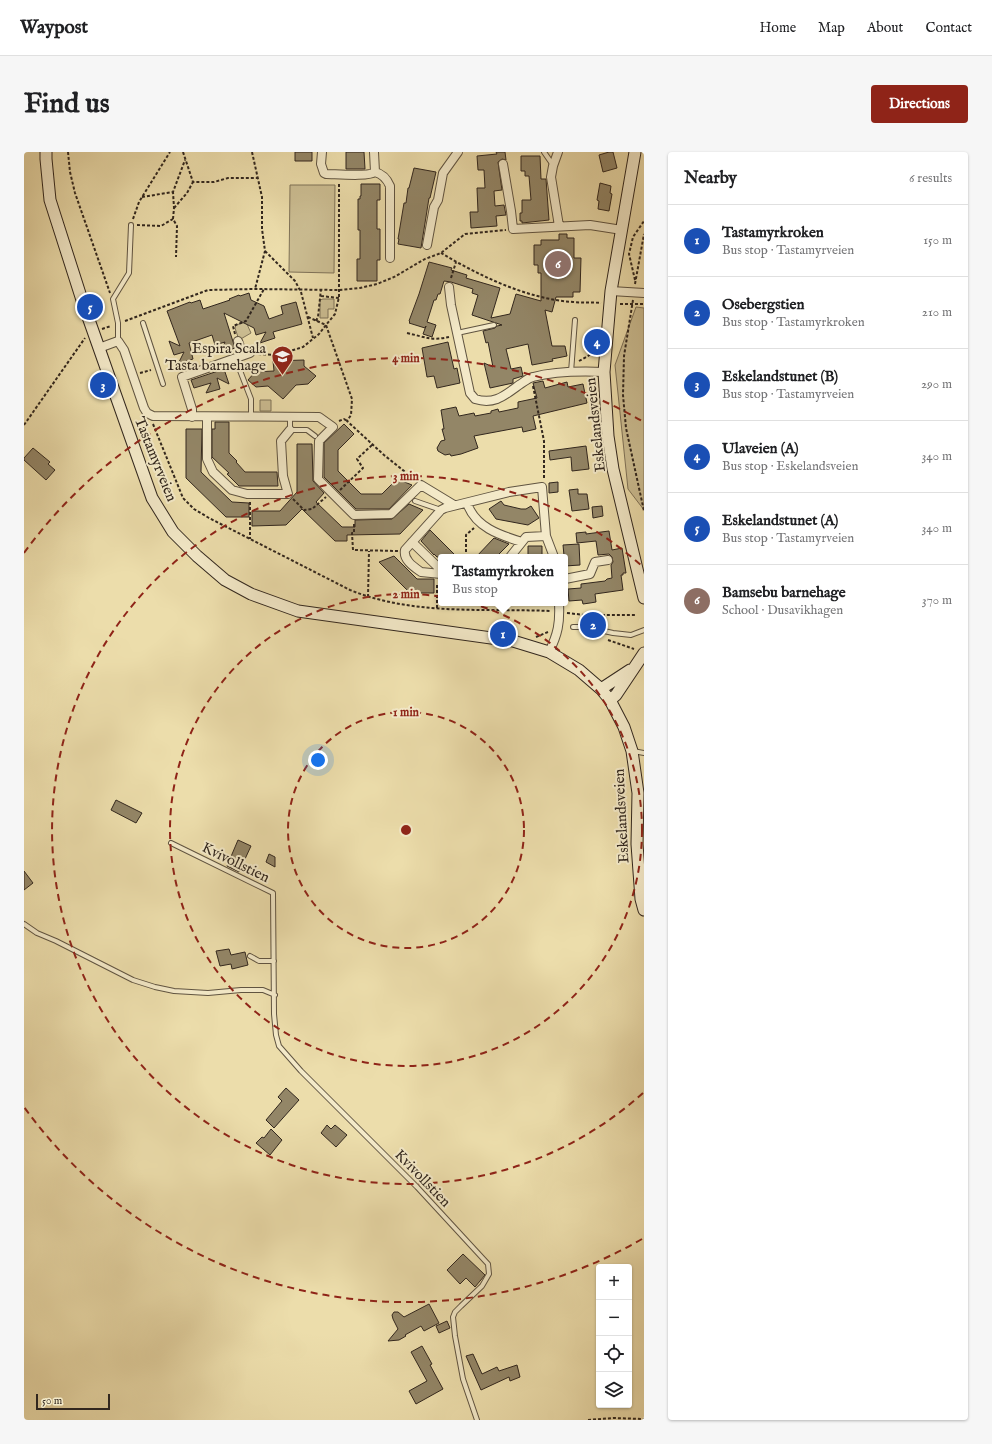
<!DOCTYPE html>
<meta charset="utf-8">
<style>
:root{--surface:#fff;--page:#f6f6f6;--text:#202124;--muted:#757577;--line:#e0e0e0;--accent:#8f2418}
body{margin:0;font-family:"IM FELL English",serif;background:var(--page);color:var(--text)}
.controls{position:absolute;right:12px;bottom:12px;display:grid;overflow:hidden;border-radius:4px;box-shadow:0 1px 3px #0004}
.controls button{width:36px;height:36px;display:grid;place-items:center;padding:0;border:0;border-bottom:1px solid var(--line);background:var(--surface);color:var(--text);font:20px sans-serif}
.scale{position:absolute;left:12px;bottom:10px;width:74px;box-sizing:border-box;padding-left:4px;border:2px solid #32271e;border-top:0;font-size:11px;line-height:14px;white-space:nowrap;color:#32271e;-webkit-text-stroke:3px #f3e9c8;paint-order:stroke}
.you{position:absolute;left:294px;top:608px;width:14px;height:14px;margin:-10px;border:3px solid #fff;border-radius:50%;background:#1a73e8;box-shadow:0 0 0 6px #1a73e833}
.badge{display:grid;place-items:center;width:26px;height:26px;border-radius:50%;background:var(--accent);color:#fff;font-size:13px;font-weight:700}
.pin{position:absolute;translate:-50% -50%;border:2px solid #fff;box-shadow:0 1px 4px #0006}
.popup{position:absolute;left:414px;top:402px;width:130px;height:52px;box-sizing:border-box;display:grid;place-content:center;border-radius:4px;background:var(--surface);filter:drop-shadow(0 1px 3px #0005);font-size:13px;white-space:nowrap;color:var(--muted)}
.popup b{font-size:15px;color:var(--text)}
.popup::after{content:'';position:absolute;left:50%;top:100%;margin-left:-8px;border:8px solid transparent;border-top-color:var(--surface)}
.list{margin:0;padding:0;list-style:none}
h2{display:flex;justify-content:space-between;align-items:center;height:52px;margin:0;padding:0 16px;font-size:17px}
h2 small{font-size:13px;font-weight:400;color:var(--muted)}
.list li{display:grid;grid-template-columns:26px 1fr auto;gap:12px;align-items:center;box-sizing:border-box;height:72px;padding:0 16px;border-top:1px solid var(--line)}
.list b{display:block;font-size:15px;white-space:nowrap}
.list p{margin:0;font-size:13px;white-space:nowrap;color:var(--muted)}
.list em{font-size:13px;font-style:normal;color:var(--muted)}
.icon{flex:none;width:22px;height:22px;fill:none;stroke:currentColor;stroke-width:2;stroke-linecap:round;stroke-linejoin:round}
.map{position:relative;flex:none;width:620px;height:1268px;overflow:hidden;border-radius:4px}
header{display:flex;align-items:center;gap:24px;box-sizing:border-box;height:56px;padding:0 20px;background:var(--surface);border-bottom:1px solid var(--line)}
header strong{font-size:19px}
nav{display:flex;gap:22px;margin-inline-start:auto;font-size:14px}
.intro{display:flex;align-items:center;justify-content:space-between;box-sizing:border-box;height:96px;padding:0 24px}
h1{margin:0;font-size:28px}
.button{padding:10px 18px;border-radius:4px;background:var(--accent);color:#fff;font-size:14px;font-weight:700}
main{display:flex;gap:24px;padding:0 24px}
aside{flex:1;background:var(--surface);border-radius:4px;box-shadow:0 1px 3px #0004}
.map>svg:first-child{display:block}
</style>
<header>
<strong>Waypost</strong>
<nav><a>Home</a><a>Map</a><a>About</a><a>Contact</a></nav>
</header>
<div class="intro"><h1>Find us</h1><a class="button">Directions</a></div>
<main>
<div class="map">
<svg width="620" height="1268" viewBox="0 0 620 1268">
<rect width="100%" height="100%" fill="#ecddab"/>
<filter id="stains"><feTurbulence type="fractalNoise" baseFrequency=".005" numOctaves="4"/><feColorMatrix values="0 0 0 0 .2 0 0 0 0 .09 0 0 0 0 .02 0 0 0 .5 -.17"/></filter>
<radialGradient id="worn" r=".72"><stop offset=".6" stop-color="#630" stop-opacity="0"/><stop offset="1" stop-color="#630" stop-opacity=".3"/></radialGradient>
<path fill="#ccbe93" stroke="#7f7258" d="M266,33h45l-1,88 -45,-1z
M299,147h11v10h-6v9h-8v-18z
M612,155l8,1v202l-16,-21 -13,-124z
M222,170l5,11 -12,7 -4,-12 1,-3z
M236,248h11v11h-11z"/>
<path fill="#938667" stroke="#32271e" d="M271,0h17v9h-17z
M322,0h18l1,17h-19z
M472,0h9l1,8 -4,-1 -4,3 4,28 -8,1 1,15 9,-1 2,10 -10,1 1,10 -26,2 -1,-16h8l-1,-24h8l-1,-18h-6l-1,-14 20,-2z
M585,0h4l4,16 -14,4 -4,-17z
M497,4h19l1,23h5l3,41 -27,3v-2h-2v-8h2v-13h9l-2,-24h-4v-5h-4z
M390,16l22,4 -6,26h-1l-8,50 -23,-4 1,-5h-1l6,-36h2l2,-15h1z
M576,31l11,3 -1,7 2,1 -3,17 -11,-2 1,-8 -2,-1z
M337,32h19v16h-3v29h3v31h-3v21h-20v-22h3v-29h-2v-31h2v-3h1z
M535,82h8v4h7v20h7l-1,34h-7v5h-17l-4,15 -7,-2 7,36h13l2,10 -15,3 1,2 -5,1 -16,3 -4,-21 -22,5 5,20 10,-2 2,9 -10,3v4l-23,5 -6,-25 9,4 -5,-25 -2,1 -3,-12 12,-3 2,-2 5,-1 -30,-10 6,-20 -6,-2 1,-4 -22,-7 -7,-1 -4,13h-2l-2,6h-2l-7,22 9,3 -4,12 -9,-3 3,-8 -1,2 -16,-5 1,-1 -1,-1 10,-27 10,-32 23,6 -1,2 16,5 -1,3 34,10 -9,30 19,-4 6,-20 25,7v-28h-3v-8h-4v-20h7v-5h18z
M225,141l2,7 13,6 5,13 14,-5 -2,-8 15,-4 6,22 -29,8 2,6 -15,5 6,-11 -10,3 -2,-7 -30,-15 11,35 -15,5 5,-11 -10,3 -3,-10 -23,8 4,16 -15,5 6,-12 -10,3 -5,-14 11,5 -13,-35 23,-9 1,1 9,-3 3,9 27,-9 -1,-1 10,-4 1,1z
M424,190l6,27 3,-1 3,15 -23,5 -3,-12 -7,1 -5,-29z
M280,208v6l12,10 -8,8 -12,1 -13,14 -15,-13 -12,1 -8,-7 7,-8 19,-1 -1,-10z
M200,217l5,15 -12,-6 3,11 -14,4 5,-10 -17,5 -3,-8z
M519,229l2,7 22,-6 1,5 15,-3 4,19 -54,13 3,13 -13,3 -1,-5 -48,9 4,12 -17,6 -10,2 -1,-2 -5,1 -7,-4 -1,-3 4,-7 4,-1 -3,-11h2l-3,-19 15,-3 3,9 15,-3 1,3 16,-3v-2l7,-2 1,3 19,-4v-6l19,-4 -4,-15z
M191,270h14v31l8,8 -1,1 9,10h32l1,14h-39l-12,-12 2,-1 -17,-16v-28h3z
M320,272l10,10 -16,16v21l23,23h21l15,-15 15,6 -23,24h-33l-32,-32v-34z
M162,277h16l-1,43 31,30 17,1v14h-23l-40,-39z
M273,292h15l1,37 11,12 -8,9 26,25h13v-7l37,-1 17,-15 14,6 -23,24 -53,1v6h-12l-33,-32 -16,16 -34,1v-15h28l17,-19z
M562,294l3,23 -17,2 -1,-14 -21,3 -1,-9z
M9,296l17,14 -2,2 7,6 -9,10 -22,-20v-2z
M534,330v10l-9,1v-10z
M554,337v5h9l2,15 -17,2 -3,-21z
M477,349l3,4 17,4h5l5,-3 8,12 -11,7 -32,-6 -7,-10z
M578,354l1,10 -10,2 -1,-11z
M406,378l27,27h-20l-3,-3v1l-13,-14z
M585,379l3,19 10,-2 4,25h-3v2h-2l2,15 -28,4 1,8 -6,1 -7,1 -1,-4 -13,1 -1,-12 13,-1v-4l24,-3 2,-2 5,-1 -1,-13 2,-3 -1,-5 -3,-3 -11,1 -2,-14 -19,2 -1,-10 10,-1v2z
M470,386l15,6 -13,13h-20z
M555,392l1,21 -15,1 -2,-21z
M504,394h14v11h-14z
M370,404l23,23h17v14h-23l-5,-4 -27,-27z
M92,648l26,13 -6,10 -25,-13z
M214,688l13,6 -12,26 -12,-6z
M245,702l6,3v10l-9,-5z
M0,719l9,12 -9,7z
M205,797l2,6 14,-3 3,13 -16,4 -1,-5 -11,2 -4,-15z
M262,936l13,12 -25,28 -8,-8 16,-19 -4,-4z
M303,973l4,4 4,-4 12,10 -11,12 -15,-14z
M247,977l11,11 -12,15 -14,-12 6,-6 2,1z
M439,1102l22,21 -10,12 -9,-9 -6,6 -13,-14z
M405,1152l10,19 -15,8 -3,-5 -16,9 1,1 -7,4 -11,1 10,-12 -5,-10 -1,-4 2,-3h4l6,5z
M423,1169l3,7 -11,5 -3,-7z
M398,1194l10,18 -2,1 13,24 -27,15 -7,-13 18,-10 -16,-29z
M449,1202l9,20 15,-7 2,4 18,-6 3,12 -10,4 -1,-4 -28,13 -15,-34z"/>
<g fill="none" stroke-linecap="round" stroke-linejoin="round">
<defs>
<path id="lane" d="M520,0l9,13
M119,171l20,61
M433,181l37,-8
M94,189v-18l-5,-24 16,-26 2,-48
M215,216l12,31v17
M547,220l4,-52
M266,265v13h17l8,6
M391,349l26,9
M549,475h13l27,6 18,2 13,-5
M609,599l11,2
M147,691l102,50 1,121 2,21 3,11 22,25 116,116 71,77 1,10 -7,12 -21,20 -6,6 -2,5 2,19 8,43 14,41
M0,772l13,9 19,8 77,39 22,7 19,4 34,2 33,-3h22l12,5
M226,804l9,5h15"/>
<path id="street" d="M298,0l-1,12 3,9 2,1c9,0 43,3 49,-2l-1,-20
M534,0l-5,14 -2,11 8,49
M479,12l8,47 2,18 77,-4 32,5
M351,20c8,2 12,7 15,14v72
M403,93l7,-38 4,-7 5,-27 15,-21
M425,135l2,18 19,88 5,6c19,6 29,-3 44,-14 5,-3 9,-7 14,-8 23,-6 47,-6 71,-5
M587,139l33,2
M214,189l5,14
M75,196l19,-7 6,9 20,58 3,5 6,3 166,1 14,10 -14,14 -1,38 36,36 37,-1 30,-29 33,20
M168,265v-8l-10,-32 68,-24
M183,265v42l6,13 19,18 15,4h41l-5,-18 -2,-35 9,-11
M443,351c8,24 32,32 55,39
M388,390l29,28
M486,405l16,-20 20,-1
M417,422l-20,-2c-7,-5 -18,-12 -16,-22l36,-40 4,-2 64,-16 33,-5 4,49 8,21
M541,427l25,-5 5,-12 13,-2
M525,500c9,-18 11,-29 10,-49"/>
<path id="secondary" d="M22,0v7l4,41 32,100 70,198 21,34 24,24 28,24 26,14 47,17 215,30 36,11 30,18 22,19 9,11 14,27 8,24 6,42 -1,51 4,55 3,11
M611,0l-24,139 -7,81 4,64 5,33 31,129
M577,537l29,-19
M586,548l6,-5 28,-42"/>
</defs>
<use href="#lane" stroke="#605441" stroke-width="6"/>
<use href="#street" stroke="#605441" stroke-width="10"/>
<use href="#secondary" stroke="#32271e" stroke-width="13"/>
<path stroke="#32271e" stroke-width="2" stroke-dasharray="3 2" stroke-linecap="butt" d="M44,0l2,20 5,21 35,100
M159,0l10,30h21l14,-4h30
M228,0l10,45v32l3,22 -10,38
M315,32v113l-4,17 -9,11 26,74 -1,16 -4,6 37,34 30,24
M118,45l31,-5 12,-32
M150,56l13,-15 6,-11
M109,67l6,-17 31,-50
M149,67l1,-11 -1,-16
M113,73l24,1 12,-7 4,7 -1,31
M241,99l30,30 6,11 12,46
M417,101c39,23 86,46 132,49 10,1 19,0 28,1
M427,126l5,-16
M611,128l-6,-26 4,-17 11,-16
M611,132l9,-50
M297,144l18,2
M609,148l-9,56 -1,39 3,33 18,83
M596,152h24
M101,169l83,-31 47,-1 84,1 21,-2 17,-4 17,-7 31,-18 16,-6 24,-19 41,-4
M292,169l2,-4 3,-28
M78,177l9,-3
M383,181c18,4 24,8 42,4
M211,182l-2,-8 13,-5 18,-32
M234,202l19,1 26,-8 16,-13 7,-9 -18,-8
M555,209l9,-5 8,-7
M116,221l11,-3
M509,234l11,55v38
M315,269l5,-2 3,2
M129,272l30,74 11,11 15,9 141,72c64,26 134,18 200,21
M0,273l61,-87
M316,338l23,-22 -6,-9 15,-14
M269,347l11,11 8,-1 14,-12
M226,350v37
M330,372v9h-2l1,17 45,1
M442,405v-22l8,-7
M344,445l1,-46
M413,456v-25
M543,461l18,2h50
M512,485l12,-5
M584,488l26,9
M564,1268l25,-2 31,1"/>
<use href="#lane" stroke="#f3e9c8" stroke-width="4"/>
<use href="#street" stroke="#f3e9c8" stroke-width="8"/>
<use href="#secondary" stroke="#f3e9c8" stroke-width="11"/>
</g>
<g fill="none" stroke="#8f2418" stroke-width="2" stroke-dasharray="7 5">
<circle cx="382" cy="678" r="118"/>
<circle cx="382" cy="678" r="236"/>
<path d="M619 941A354 354 0 1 1 619 415"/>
<path d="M618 1087A472 472 0 0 1 0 955M0 401A472 472 0 0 1 618 269"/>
</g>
<defs>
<symbol id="school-pin" viewBox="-11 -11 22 30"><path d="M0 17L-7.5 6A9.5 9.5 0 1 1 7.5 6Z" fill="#8f2418" stroke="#f3e9c8"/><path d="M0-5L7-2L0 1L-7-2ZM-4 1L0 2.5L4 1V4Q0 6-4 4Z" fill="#fff"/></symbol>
</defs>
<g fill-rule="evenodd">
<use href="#school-pin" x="246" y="192" width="25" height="34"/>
</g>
<g text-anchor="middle" stroke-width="4" stroke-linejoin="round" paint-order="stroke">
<g font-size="15" fill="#32271e" stroke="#f3e9c8" text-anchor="end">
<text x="242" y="201">Espira Scala<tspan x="242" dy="17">Tasta barnehage</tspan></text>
</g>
<g font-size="15" fill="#32271e" stroke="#f3e9c8">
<text transform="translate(571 273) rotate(-96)" y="5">Eskelandsveien</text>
<text transform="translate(132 307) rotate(68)" y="5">Tastamyrveien</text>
<text transform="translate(597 664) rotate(-93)" y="5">Eskelandsveien</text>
<text transform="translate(212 710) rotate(26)" y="5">Kvivollstien</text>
<text transform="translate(399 1026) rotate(46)" y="5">Kvivollstien</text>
</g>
</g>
<circle cx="382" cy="678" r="6" fill="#8f2418" stroke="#f3e9c8" stroke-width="2"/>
<g font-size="12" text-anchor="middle" font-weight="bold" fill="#8f2418" stroke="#f3e9c8" stroke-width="4" stroke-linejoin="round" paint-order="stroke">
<text x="382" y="210">4 min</text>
<text x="382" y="328">3 min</text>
<text x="382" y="446">2 min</text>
<text x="382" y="564">1 min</text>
</g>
<rect width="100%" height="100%" filter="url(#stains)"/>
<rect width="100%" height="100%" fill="url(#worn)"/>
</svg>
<div class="controls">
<button>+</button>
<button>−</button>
<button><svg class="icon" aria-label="locate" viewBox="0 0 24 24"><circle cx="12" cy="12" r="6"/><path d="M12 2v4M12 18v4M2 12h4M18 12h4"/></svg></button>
<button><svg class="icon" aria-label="layers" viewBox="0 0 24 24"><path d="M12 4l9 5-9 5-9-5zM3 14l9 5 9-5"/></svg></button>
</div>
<div class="scale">50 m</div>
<div class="you"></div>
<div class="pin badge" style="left:479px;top:482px;background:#1a4fb4">1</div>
<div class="popup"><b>Tastamyrkroken</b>Bus stop</div>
<div class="pin badge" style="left:569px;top:473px;background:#1a4fb4">2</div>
<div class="pin badge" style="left:79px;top:233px;background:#1a4fb4">3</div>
<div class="pin badge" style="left:573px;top:190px;background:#1a4fb4">4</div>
<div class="pin badge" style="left:66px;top:155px;background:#1a4fb4">5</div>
<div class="pin badge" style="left:534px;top:112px;background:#8d6e63">6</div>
</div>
<aside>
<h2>Nearby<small>6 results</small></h2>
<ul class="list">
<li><span class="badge" style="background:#1a4fb4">1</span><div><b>Tastamyrkroken</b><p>Bus stop · Tastamyrveien</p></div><em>150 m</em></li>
<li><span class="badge" style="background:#1a4fb4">2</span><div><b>Osebergstien</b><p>Bus stop · Tastamyrkroken</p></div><em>210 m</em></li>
<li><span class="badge" style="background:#1a4fb4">3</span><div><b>Eskelandstunet (B)</b><p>Bus stop · Tastamyrveien</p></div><em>290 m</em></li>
<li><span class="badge" style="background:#1a4fb4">4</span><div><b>Ulaveien (A)</b><p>Bus stop · Eskelandsveien</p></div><em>340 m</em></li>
<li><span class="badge" style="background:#1a4fb4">5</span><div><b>Eskelandstunet (A)</b><p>Bus stop · Tastamyrveien</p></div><em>340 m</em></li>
<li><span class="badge" style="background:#8d6e63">6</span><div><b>Bamsebu barnehage</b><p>School · Dusavikhagen</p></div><em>370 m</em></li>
</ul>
</aside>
</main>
